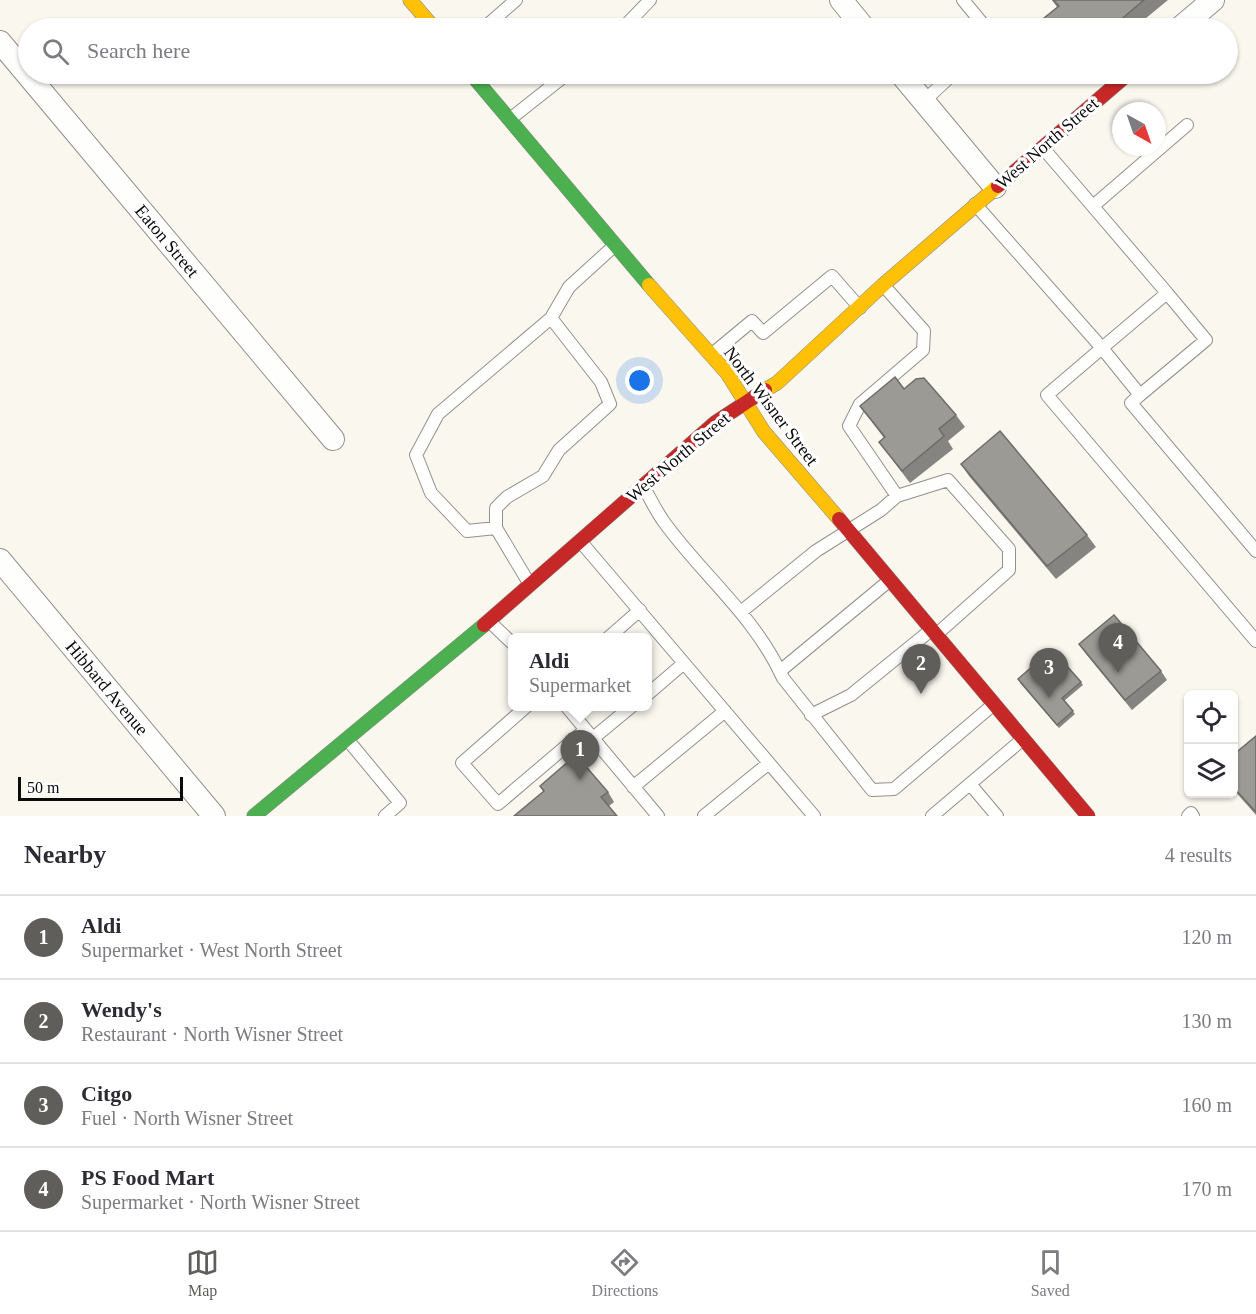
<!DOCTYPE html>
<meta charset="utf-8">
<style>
:root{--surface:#fff;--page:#f2f2f3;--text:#2b2b33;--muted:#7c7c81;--line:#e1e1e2;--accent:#5f5e5b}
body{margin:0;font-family:"Times New Roman",serif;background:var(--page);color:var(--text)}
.controls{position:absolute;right:18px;bottom:18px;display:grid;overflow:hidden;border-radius:9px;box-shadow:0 2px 4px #0004}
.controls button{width:54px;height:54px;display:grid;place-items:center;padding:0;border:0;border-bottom:2px solid var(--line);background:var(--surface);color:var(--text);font:30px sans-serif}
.compass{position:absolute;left:1112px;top:102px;width:54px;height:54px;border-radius:50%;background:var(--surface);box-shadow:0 2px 4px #0004;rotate:140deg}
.scale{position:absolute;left:18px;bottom:15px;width:165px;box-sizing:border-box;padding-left:6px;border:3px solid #0b0b0b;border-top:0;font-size:16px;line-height:21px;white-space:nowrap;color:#0b0b0b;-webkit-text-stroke:4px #fff;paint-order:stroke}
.you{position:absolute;left:640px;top:381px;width:21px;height:21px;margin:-15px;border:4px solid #fff;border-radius:50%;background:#1a73e8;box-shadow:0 0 0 9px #1a73e833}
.badge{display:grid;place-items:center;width:39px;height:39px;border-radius:50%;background:var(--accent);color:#fff;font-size:20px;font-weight:700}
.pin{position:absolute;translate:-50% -50px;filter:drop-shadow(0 2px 3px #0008)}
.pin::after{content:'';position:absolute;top:32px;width:21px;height:18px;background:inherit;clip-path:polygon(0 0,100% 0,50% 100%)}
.popup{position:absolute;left:508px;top:633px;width:144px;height:78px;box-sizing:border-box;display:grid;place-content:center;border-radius:9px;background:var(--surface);filter:drop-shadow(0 2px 4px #0005);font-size:20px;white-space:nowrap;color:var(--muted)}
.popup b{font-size:22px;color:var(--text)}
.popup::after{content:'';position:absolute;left:50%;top:100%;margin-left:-12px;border:12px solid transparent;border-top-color:var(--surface)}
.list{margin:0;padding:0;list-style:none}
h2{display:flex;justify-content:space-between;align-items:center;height:78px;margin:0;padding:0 24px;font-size:26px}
h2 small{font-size:20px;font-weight:400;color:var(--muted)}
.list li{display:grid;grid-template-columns:39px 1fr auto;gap:18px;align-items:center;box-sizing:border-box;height:84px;padding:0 24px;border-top:2px solid var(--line)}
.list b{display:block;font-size:22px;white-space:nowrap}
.list p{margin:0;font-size:20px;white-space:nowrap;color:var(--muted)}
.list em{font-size:20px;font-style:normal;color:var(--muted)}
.icon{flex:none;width:33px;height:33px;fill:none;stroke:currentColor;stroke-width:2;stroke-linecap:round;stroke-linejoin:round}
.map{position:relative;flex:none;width:1256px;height:816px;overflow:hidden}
.search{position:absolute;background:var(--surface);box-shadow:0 2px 4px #0004;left:18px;right:18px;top:18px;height:66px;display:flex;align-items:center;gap:15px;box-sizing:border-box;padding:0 21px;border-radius:33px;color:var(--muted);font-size:22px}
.sheet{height:414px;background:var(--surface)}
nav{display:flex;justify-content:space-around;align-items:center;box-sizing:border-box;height:84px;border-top:2px solid var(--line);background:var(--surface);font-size:16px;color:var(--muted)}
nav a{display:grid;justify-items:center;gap:3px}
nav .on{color:var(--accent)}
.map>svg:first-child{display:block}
</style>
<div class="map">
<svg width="1256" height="816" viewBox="0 0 1256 816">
<rect width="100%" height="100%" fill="#faf7ef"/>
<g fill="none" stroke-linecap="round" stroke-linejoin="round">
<defs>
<path id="lane" d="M963,0l19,23 -1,5
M484,28l32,-28
M623,28l27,-28
M924,101l29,-27
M510,119l57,-45
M1043,148l124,145
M975,204l127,144 -55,47 209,246
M1093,206l94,-81
M884,286l40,45 -1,19 -63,54 -11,22 48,70
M1167,293l39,47 -66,55 -38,-47z
M711,355l41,-34 11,12 69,-57 28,32
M1140,395l-9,8 125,148
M643,486c7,12 13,25 21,36 39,54 91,94 119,156l89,112 22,-1 100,-85
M496,528l-29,3 -36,-38 -15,-38 22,-41 113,-96
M581,542l233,274
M529,583l-33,-55v-20l11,-11 36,-21 16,-26 51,-46 -9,-22 -50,-64 18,-31 44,-40
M742,611l74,-60 65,-41 16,-14 51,-16 61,69v21l-71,63
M490,622l22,21
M608,638l32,-28
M780,671l110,-91
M648,694l36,-31
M527,706l-65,57 36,41 87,-74
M566,706l92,110
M811,715l40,-20 80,-65
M347,739l53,64 -15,13
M592,739l40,-33
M970,784l27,32
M633,787l92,-76
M704,816l65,-53
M932,816l91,-77
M1188,816l3,-3 2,3"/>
<path id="street" d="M841,0l23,28
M1180,28l33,-28
M0,42l333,397
M901,74l94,113
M0,560l214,256"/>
<path id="fast" d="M471,74l178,211
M254,816l230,-191"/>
<path id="slow" d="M410,0l24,28
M649,285l78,88 37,59 75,87
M765,390l12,-7 106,-98 115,-99"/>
<path id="jam" d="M998,186l130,-112
M839,519l249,297
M484,625l232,-203 49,-32"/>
</defs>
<use href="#lane" stroke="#93918e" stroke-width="14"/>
<use href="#street" stroke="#93918e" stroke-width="24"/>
<use href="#fast" stroke="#898884" stroke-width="15"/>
<use href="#slow" stroke="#898884" stroke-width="15"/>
<use href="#jam" stroke="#898884" stroke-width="15"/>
<use href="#lane" stroke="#fefefd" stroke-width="12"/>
<use href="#street" stroke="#fefefd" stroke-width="22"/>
<use href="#fast" stroke="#4caf50" stroke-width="14"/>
<use href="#slow" stroke="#ffc107" stroke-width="14"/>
<use href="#jam" stroke="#c62828" stroke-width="14"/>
</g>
<path fill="#868480" d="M1052,0h116l-34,28h-90l-5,-6 18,-15z
M904,389l52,26 9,12 -17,14 5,8 -43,34 -31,-41 5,-4 -24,-32z
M961,464l126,71 9,12 -40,32 -87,-103z
M1079,644l82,27 6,9 -35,30 -46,-56z
M1047,681l34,1 2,3 -19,16 11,13 -16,14 -39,-45z
M1256,736v79l-23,-26v-34z
M540,786l68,6 6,10 -5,4 -66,-15z"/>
<path fill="#9c9a95" stroke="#6d6c68" stroke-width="1.5" d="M1053,0h91l-33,28h-66l-6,-6 20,-16z
M895,377l9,12 12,-10 8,-1 32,37 -17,14 5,7 -42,35 -23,-29 6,-5 -25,-31z
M1000,431l87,104 -40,31 -86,-102z
M1114,615l47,56 -36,29 -46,-56z
M1034,665l13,16 19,-16 15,17 -19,16 11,13 -16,14 -39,-46z
M1256,736v76l-23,-25v-32z
M576,755l32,37 -7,5 16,19h-103l30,-25 -4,-5z"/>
<g text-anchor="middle" stroke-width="6" stroke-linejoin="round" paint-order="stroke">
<g font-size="18" fill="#0b0b0b" stroke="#fff">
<text transform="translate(1047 143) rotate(-41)" y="6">West North Street</text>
<text transform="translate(167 241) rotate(50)" y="6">Eaton Street</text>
<text transform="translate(771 406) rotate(53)" y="6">North Wisner Street</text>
<text transform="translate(678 457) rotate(-40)" y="6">West North Street</text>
<text transform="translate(107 688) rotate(50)" y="6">Hibbard Avenue</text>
</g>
</g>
</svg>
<div class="controls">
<button><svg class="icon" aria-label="locate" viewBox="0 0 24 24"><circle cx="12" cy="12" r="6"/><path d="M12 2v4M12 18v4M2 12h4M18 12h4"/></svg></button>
<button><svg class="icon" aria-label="layers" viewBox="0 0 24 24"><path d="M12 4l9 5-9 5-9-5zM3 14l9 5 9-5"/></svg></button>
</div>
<svg class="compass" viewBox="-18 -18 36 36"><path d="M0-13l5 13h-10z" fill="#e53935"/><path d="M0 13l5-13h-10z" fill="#7c7c81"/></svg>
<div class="scale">50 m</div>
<div class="you"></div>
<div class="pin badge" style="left:580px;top:780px">1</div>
<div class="popup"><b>Aldi</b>Supermarket</div>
<div class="pin badge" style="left:921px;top:694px">2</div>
<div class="pin badge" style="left:1049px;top:698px">3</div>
<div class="pin badge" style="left:1118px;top:673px">4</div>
<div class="search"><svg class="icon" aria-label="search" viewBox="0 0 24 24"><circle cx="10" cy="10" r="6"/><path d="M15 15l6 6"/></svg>Search here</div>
</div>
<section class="sheet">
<h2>Nearby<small>4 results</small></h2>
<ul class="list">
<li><span class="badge">1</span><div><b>Aldi</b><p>Supermarket · West North Street</p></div><em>120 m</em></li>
<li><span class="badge">2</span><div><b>Wendy's</b><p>Restaurant · North Wisner Street</p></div><em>130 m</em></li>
<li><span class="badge">3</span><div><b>Citgo</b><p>Fuel · North Wisner Street</p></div><em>160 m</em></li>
<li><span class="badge">4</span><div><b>PS Food Mart</b><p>Supermarket · North Wisner Street</p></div><em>170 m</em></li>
</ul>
</section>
<nav>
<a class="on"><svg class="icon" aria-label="map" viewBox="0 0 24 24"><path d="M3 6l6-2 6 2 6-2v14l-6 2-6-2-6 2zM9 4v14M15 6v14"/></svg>Map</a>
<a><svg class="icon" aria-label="directions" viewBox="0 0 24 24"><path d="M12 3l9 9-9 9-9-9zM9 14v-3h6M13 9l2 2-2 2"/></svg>Directions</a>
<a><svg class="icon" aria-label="saved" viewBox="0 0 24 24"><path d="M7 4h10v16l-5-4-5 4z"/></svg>Saved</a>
</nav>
